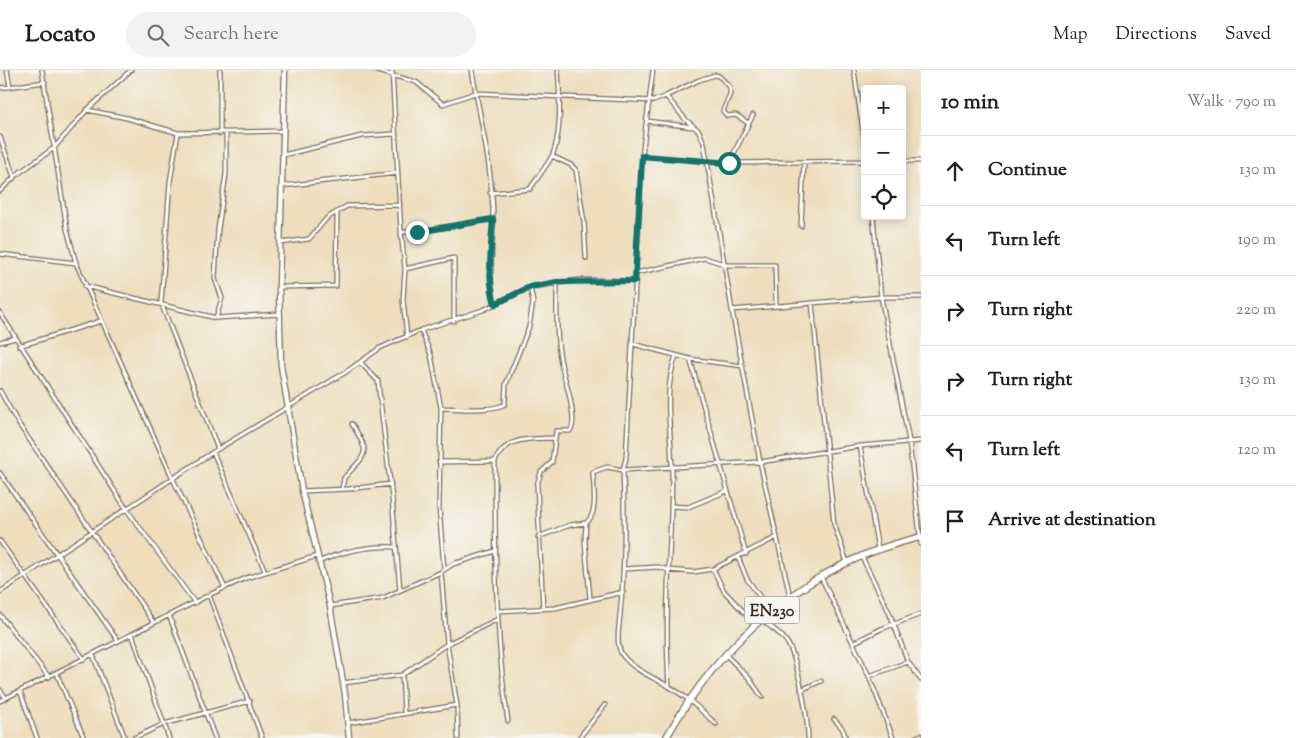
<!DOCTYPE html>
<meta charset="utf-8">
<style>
:root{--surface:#fff;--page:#f2f2f2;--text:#202124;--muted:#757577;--line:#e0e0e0}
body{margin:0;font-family:"Sorts Mill Goudy",serif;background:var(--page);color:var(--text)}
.controls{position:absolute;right:15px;top:15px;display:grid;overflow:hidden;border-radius:5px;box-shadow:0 2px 12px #0003}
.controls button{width:45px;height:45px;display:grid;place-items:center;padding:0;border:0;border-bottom:1px solid var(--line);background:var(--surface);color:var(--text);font:25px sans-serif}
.stop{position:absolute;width:15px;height:15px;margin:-11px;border:4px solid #0f766e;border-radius:50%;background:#fff}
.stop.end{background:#0f766e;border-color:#fff;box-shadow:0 1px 5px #0008}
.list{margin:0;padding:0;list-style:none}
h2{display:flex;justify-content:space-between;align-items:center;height:65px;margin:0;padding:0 20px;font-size:21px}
h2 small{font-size:16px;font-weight:400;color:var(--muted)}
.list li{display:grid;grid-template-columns:32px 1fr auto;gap:15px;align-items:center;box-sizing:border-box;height:70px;padding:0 20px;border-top:1px solid var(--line)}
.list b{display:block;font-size:19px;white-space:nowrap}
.list em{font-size:16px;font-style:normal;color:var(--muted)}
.icon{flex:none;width:28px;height:28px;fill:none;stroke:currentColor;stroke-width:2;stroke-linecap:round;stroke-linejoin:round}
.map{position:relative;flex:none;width:921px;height:668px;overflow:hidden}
header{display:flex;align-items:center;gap:30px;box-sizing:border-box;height:70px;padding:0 25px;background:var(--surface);border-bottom:1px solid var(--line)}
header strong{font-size:24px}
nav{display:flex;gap:28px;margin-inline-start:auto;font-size:18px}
.search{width:350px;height:45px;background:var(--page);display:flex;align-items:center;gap:12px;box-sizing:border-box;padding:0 18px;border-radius:28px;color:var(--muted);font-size:19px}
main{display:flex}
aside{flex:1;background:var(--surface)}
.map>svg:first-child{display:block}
</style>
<header>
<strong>Locato</strong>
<div class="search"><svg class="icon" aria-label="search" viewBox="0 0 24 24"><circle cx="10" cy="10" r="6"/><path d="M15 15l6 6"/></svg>Search here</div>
<nav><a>Map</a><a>Directions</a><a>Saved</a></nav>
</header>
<main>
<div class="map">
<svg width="921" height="668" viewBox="0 0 921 668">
<rect width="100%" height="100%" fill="#f6f6f2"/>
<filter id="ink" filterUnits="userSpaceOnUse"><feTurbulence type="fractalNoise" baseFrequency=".02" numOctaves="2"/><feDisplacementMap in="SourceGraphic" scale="10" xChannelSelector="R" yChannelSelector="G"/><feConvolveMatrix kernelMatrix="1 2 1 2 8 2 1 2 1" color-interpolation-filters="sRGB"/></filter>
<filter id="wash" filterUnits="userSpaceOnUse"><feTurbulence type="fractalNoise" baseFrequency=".0096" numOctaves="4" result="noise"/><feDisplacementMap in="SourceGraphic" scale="20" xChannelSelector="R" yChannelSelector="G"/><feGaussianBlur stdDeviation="1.12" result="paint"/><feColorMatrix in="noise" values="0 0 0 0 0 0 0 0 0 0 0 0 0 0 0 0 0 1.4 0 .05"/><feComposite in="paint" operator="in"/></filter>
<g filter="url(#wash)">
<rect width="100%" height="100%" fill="#eedebd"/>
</g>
<g filter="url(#ink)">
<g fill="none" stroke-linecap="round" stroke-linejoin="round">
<defs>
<path id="minor" d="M7,0l3,17
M42,0l25,159 9,34 97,216 52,109
M220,0v64
M374,0l42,12 27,22 32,-11 179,8 12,-5 20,24 13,11 5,12 28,167 28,152 30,134
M392,0l9,162 4,37 -2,31 4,37
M472,0c8,49 21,100 21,149 0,29 -6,56 2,85
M653,0l-11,86 -16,302 -3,12c2,48 2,97 -3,145 -1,13 -5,30 3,41 12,15 30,21 45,30 18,10 33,24 48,38
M854,0l11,75
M0,18l45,-6
M666,26l33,-16 16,-5 4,1 11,11v7l-7,17 4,5 9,-1 12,8
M87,40l40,8 51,15 105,-2
M647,51l46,6
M178,63l-8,49 -9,121 57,146
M0,67l14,40
M283,85l79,-19 33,-2
M552,86l19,9 5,5 8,52 2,36
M642,86l87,7 136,-2
M902,91h19
M729,93l24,-48
M282,116l116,-13
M0,121l19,-18 35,-25 33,-38 44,-40
M490,123l40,-4c7,-11 16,-22 22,-33 10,-22 8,-62 6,-86
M873,146l8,81 28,144 12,103
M801,156l3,-64
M401,162h16l76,-13
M280,173l29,-4 18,-21 20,-12 53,-1
M0,184l76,9
M724,195h51l1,40
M405,199l49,-11v63
M636,203l69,-15 19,6
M85,216l131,32 64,-4
M279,217l57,-1 1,-73
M812,233l22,221 13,38
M732,240l149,-13h40
M0,243l127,197 68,93
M216,248l6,-20 -7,-19 3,-50 8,-55v-40
M421,260l10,25 10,53 -2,100 5,60
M0,272l15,-4
M633,274l57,15 53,7
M19,276l82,-25
M690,289l56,195
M360,292l18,19 1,10 13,107 8,92
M0,321l18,32 136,200
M441,338c16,0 51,4 64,-4l1,-20 23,-57 4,-25 -3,-15
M860,376l18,103
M213,382l52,119
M439,392l56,-1
M0,403l118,168
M342,419l2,-11c22,-25 28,-22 8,-54
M302,421l47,-2 42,-5
M671,436l17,1 39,-16
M586,453c13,-10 7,-36 7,-51l14,-5 16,3 137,-8 100,-16 61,-5
M538,467l32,-12 16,-2 -1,19 5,56
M0,471l84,118
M738,487l9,22 23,32
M862,487l27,55 19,50 13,18
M318,492c25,-11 49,-17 77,-15
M623,499l36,-2 9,3 25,2 20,-3 62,-31
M713,499l11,22 31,33
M441,502l6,72 10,61 1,33
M821,507l48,99 24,62
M0,522l213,-140 133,-80 34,-24 41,-18 62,-20 47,-23 50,-7 55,1
M209,525l53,143
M330,536l53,-8 58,-26 12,-8 42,-13
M543,539l-6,-124 4,-13 11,-10 4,-31h14c8,-9 -3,-45 -6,-56 -9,-30 -7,-62 -7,-93
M498,541l57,-3 68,-16
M0,545l49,62
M169,545l46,123
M762,550c8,7 21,14 26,24 10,17 20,73 20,94
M132,564l37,104
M853,573l28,-14 40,-15
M725,584l24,24 13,19
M93,585l32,83
M57,604l27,64
M869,606l39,-14
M343,613l59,-8
M669,616c-5,-71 2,-142 3,-213 0,-40 -10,-79 4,-117
M0,620l6,8
M801,620l20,-9
M20,621l17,47
M0,631l209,-106 37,-17 71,-22
M404,643l-2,-38 45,-31 51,-25
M834,649l8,9 4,10
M508,651c-13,-86 -13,-173 -13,-260 11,-25 36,-22 60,-23
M348,653l109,-18
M134,668l30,-14 86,-23
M579,668l26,-33
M914,668l7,-3"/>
<path id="tertiary" d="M285,0l-6,217 2,79 21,125 28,115 15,88 4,44"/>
<path id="primary" d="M666,668c55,-98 144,-176 255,-201"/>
</defs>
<use href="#minor" stroke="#7a6956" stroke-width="5.5"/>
<use href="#tertiary" stroke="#7a6956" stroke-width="7"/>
<use href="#primary" stroke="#7a6956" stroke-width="8"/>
<use href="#minor" stroke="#fff" stroke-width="3"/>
<use href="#tertiary" stroke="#fff" stroke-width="4.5"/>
<use href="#primary" stroke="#fff" stroke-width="5.5"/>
</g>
</g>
<g fill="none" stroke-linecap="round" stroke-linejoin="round" filter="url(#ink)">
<path stroke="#0f766e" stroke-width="6" d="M417,162l76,-13c-2,28 -6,57 2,85l35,-17 27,-5 78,-1 7,-125 87,7"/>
</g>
<g text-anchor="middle" stroke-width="4" stroke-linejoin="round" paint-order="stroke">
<rect fill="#f6f6f2" stroke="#73675e" stroke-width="1" x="744.5" y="526.5" width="55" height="27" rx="4"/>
<g font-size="16" font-weight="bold" fill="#3b2a1e">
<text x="772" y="546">EN230</text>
</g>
</g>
</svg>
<div class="controls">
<button>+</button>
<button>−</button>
<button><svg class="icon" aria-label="locate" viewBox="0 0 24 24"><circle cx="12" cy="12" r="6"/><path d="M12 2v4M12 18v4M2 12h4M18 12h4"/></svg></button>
</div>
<div class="stop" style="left:729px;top:93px"></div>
<div class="stop end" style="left:417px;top:162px"></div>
</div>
<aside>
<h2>10 min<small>Walk · 790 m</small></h2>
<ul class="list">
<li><svg class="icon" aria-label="ahead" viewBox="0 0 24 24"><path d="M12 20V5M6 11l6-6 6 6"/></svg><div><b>Continue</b></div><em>130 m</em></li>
<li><svg class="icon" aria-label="left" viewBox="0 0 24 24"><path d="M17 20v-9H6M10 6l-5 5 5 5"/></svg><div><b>Turn left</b></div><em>190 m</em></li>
<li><svg class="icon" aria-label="right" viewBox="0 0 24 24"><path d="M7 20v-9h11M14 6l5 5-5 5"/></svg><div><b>Turn right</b></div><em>220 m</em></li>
<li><svg class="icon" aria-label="right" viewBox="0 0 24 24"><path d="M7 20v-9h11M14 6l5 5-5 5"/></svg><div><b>Turn right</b></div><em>130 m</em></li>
<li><svg class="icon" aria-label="left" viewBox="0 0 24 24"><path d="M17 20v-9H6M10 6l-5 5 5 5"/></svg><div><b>Turn left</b></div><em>120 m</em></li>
<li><svg class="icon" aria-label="arrive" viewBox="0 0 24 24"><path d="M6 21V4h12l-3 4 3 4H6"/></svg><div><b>Arrive at destination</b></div></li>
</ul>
</aside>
</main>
